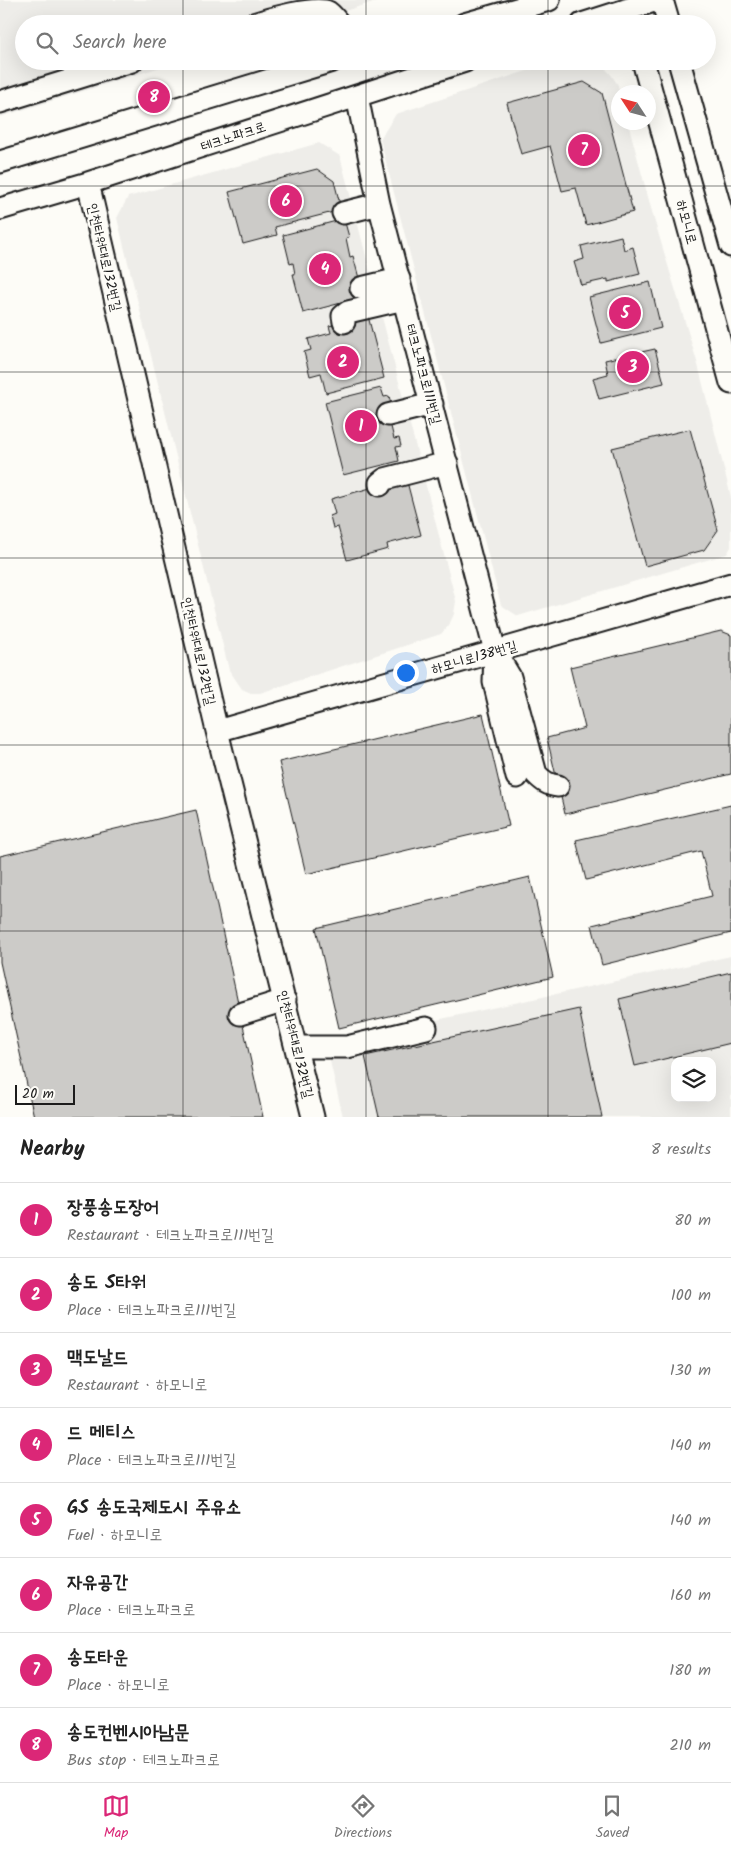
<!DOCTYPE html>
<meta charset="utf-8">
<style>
:root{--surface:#fff;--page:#f6f6f6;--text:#222;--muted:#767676;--line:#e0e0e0;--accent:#db2777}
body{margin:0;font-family:Kalam,"Poor Story",sans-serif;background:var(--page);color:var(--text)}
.controls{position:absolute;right:15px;bottom:15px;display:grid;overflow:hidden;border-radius:10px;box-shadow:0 5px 20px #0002}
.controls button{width:45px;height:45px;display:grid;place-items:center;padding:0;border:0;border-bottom:1px solid var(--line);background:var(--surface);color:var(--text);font:25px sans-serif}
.compass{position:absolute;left:611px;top:85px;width:45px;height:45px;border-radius:50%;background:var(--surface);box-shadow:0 5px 20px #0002;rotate:306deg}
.scale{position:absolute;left:15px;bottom:12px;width:60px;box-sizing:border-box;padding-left:5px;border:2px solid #1c1c1c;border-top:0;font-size:14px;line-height:18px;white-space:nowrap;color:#1c1c1c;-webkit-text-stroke:4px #fdfcf7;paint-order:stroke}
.you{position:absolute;left:405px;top:672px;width:18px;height:18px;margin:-12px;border:4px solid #fff;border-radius:50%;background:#1a73e8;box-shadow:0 0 0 8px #1a73e833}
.badge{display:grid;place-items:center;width:32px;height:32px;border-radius:50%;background:var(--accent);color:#fff;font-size:16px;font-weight:700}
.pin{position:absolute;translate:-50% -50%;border:2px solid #fff;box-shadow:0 1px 5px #0006}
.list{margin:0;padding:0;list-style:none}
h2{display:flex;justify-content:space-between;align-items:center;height:65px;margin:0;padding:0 20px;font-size:21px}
h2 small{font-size:16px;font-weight:400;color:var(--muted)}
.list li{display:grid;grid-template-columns:32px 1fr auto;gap:15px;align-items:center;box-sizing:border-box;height:75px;padding:0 20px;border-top:1px solid var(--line)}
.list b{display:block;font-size:19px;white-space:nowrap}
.list p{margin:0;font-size:16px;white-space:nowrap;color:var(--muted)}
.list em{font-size:16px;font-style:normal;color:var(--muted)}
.icon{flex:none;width:28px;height:28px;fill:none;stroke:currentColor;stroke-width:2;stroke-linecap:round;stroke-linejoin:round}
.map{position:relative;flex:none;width:731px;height:1117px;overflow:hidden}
.search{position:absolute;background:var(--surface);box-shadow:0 5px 20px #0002;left:15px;right:15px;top:15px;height:55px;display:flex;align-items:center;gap:12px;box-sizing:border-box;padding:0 18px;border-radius:28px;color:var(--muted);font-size:19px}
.sheet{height:665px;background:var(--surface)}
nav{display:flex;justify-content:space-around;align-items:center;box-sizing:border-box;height:70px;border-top:1px solid var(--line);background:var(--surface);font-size:14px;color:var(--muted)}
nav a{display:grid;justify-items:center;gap:2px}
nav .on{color:var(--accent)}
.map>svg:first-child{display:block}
</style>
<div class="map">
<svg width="731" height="1117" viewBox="0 0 731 1117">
<rect width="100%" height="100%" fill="#fdfcf7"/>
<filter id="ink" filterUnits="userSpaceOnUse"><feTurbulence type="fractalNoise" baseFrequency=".02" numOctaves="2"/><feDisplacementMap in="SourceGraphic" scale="10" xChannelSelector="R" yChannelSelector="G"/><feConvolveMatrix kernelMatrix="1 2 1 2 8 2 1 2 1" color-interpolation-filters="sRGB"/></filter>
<g filter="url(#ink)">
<path fill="#eeede9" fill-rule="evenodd" d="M0,0h380l-78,24h-278v37h156l-180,56z
M557,61h42l13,15 6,9 1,7 -1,30 10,1 26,96 44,146 33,132v50l-4,7 -209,62 -17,-11 -121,-466 16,-25z
M319,143l21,13 116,445 -2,13 -5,11 -8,9 -181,59h-9l-9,-4 -13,-19 -112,-452 11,-21z
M731,956v161h-388l-17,-73zM675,1061h37v37h-37z"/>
<path fill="#cccbc8" stroke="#1c1c1c" d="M584,82l18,11 31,119 -47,13 -10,-37 -14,3 -12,-45 -29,8 -14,-51z
M317,169l17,12 9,35 -6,-5 -62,16 2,8 -34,9 -14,-52z
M344,219l5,18 -3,1 4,19 3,-1 11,41 -61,16 -10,-39h2l-2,-11 -3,1 -7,-29z
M621,236l3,14 9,-3 7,27 -32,8v-3l-27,6 -7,-23 10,-3 -3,-13z
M650,282l11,46 -60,15 -12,-46z
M368,316l16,62 -58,15 -5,-20 -11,3 -6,-24 7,-2 -3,-11 23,-6 -2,-7z
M655,349l9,34 -65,16 -6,-21 15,-4 -3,-14z
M381,388l3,9 5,-1 2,8 -5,2 8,33 5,-1 2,8 -5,1 3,14 -56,14 -18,-73z
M690,429l28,101 -14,20 -59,16 -33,-118z
M406,478l15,57 -34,9 1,5 -41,11 -9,-33 -5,1 -3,-12 5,-2 -4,-15z
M721,631l10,4v139l-166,40 -18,-76 38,-10 -15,-61z
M483,714l26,112 -203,48 -27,-112z
M731,805v128l-129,32 -10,-40 120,-29 -11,-45 -115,29 -10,-40z
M196,810l67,307h-229l-34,-155v-106z
M530,877l23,100 -214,51 -23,-100z
M731,972v71l-96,23 -16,-67z
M579,1009l23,108h-223l-14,-61z"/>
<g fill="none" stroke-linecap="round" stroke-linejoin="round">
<defs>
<path id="minor" d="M662,0l7,24
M253,24c15,-5 62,-18 75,-12 4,3 8,8 11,12
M464,24l85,-24
M582,24l75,-24
M643,61l88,322
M679,61l52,185
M357,96l22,108 116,447 -1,31 23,95
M0,102l132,-41
M0,162l332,-101
M88,183l129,548 96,386
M0,209l88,-26 377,-122
M343,213l36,-9
M361,288l38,-9
M344,322l-1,-6 5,-4 56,-13
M388,415l44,-11
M380,485v-2l5,-4 62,-16
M495,652l15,25 26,97c7,7 12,11 22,12
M217,731l514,-147
M240,1014l45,-14
M296,1047h51l79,-19"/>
</defs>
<use href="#minor" stroke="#1c1c1c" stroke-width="25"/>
<use href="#minor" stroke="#fdfcf7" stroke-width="21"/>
</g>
</g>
<path fill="none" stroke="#1c1c1c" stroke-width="1" stroke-opacity="0.55" d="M183,0v24M366,0v24M548,0v24M183,61v1056M366,61v1056M548,61v1056M0,186h731M0,372h731M0,558h731M0,745h731M0,931h731"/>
<g text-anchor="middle" stroke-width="4.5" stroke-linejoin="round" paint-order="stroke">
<g font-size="14" fill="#1c1c1c" stroke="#fdfcf7">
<text transform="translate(233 136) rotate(-18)" y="5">테크노파크로</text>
<text transform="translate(687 222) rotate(75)" y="5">하모니로</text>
<text transform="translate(105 257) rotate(77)" y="5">인천타워대로132번길</text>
<text transform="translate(424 374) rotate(75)" y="5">테크노파크로111번길</text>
<text transform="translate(199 651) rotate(77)" y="5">인천타워대로132번길</text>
<text transform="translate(474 657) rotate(-16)" y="5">하모니로138번길</text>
<text transform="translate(296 1044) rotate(76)" y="5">인천타워대로132번길</text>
</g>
</g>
</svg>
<div class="controls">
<button><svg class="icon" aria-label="layers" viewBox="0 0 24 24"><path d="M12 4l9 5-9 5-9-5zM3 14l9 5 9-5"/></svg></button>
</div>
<svg class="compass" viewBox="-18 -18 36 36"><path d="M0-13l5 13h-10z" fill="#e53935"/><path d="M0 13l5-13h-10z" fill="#767676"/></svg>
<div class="scale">20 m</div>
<div class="you"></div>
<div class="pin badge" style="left:361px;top:426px">1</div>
<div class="pin badge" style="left:343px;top:362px">2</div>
<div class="pin badge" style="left:633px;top:367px">3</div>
<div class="pin badge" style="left:325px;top:269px">4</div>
<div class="pin badge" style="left:625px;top:313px">5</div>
<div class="pin badge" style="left:286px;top:201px">6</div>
<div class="pin badge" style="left:584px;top:150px">7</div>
<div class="pin badge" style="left:154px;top:97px">8</div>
<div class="search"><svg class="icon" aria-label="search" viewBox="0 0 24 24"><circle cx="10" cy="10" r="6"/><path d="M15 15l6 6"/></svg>Search here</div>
</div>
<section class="sheet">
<h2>Nearby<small>8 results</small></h2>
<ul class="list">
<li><span class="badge">1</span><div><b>장풍송도장어</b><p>Restaurant · 테크노파크로111번길</p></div><em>80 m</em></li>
<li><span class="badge">2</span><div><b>송도 S타워</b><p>Place · 테크노파크로111번길</p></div><em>100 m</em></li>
<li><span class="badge">3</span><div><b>맥도날드</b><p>Restaurant · 하모니로</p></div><em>130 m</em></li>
<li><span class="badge">4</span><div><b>드 메티스</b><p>Place · 테크노파크로111번길</p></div><em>140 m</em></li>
<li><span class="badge">5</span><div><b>GS 송도국제도시 주유소</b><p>Fuel · 하모니로</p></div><em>140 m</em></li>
<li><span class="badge">6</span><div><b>자유공간</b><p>Place · 테크노파크로</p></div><em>160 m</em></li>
<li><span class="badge">7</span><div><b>송도타운</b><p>Place · 하모니로</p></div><em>180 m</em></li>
<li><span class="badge">8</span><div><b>송도컨벤시아남문</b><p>Bus stop · 테크노파크로</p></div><em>210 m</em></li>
</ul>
</section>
<nav>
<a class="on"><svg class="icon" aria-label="map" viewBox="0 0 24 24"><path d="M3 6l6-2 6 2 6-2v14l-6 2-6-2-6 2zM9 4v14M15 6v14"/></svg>Map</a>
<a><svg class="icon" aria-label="directions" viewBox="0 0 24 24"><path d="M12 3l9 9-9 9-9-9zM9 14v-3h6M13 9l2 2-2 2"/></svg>Directions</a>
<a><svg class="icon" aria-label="saved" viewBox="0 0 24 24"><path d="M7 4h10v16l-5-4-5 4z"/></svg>Saved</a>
</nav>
